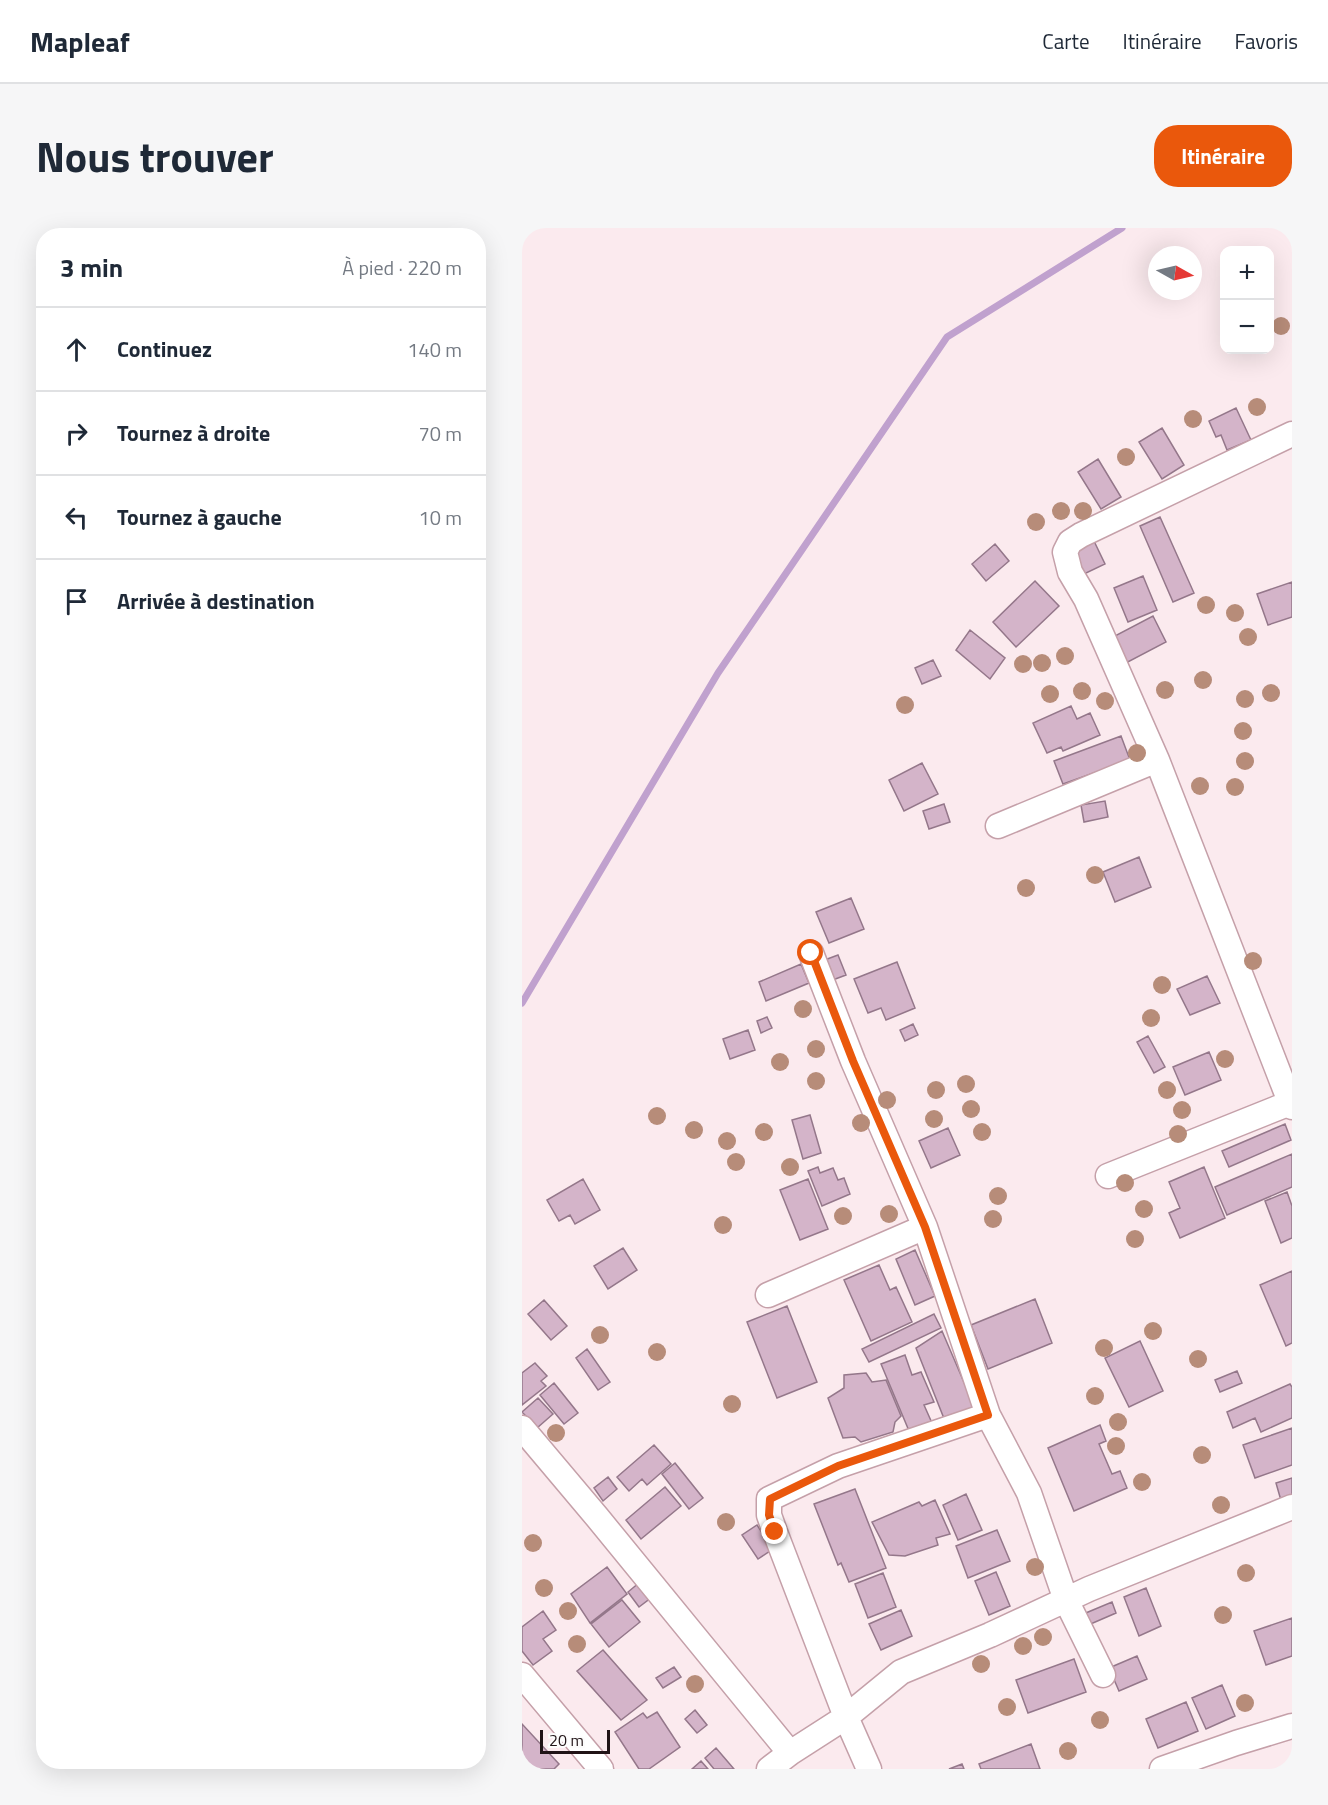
<!DOCTYPE html>
<html lang="fr">
<meta charset="utf-8">
<style>
:root{--surface:#fff;--page:#f6f6f7;--text:#1f2937;--muted:#747a83;--line:#e0e1e3;--accent:#ea580c}
body{margin:0;font-family:"Titillium Web",sans-serif;background:var(--page);color:var(--text)}
.controls{position:absolute;right:18px;top:18px;display:grid;overflow:hidden;border-radius:12px;box-shadow:0 6px 24px #0002}
.controls button{width:54px;height:54px;display:grid;place-items:center;padding:0;border:0;border-bottom:2px solid var(--line);background:var(--surface);color:var(--text);font:30px sans-serif}
.compass{position:absolute;left:626px;top:18px;width:54px;height:54px;border-radius:50%;background:var(--surface);box-shadow:0 6px 24px #0002;rotate:98deg}
.scale{position:absolute;left:18px;bottom:15px;width:70px;box-sizing:border-box;padding-left:6px;border:3px solid #201316;border-top:0;font-size:16px;line-height:21px;white-space:nowrap;color:#201316;-webkit-text-stroke:4px #fcfcfc;paint-order:stroke}
.stop{position:absolute;width:18px;height:18px;margin:-14px;border:4px solid #ea580c;border-radius:50%;background:#fff}
.stop.end{background:#ea580c;border-color:#fff;box-shadow:0 2px 6px #0008}
.list{margin:0;padding:0;list-style:none}
h2{display:flex;justify-content:space-between;align-items:center;height:78px;margin:0;padding:0 24px;font-size:26px}
h2 small{font-size:20px;font-weight:400;color:var(--muted)}
.list li{display:grid;grid-template-columns:39px 1fr auto;gap:18px;align-items:center;box-sizing:border-box;height:84px;padding:0 24px;border-top:2px solid var(--line)}
.list b{display:block;font-size:22px;white-space:nowrap}
.list em{font-size:20px;font-style:normal;color:var(--muted)}
.icon{flex:none;width:33px;height:33px;fill:none;stroke:currentColor;stroke-width:2;stroke-linecap:round;stroke-linejoin:round}
.map{position:relative;flex:none;width:770px;height:1541px;overflow:hidden;border-radius:24px}
header{display:flex;align-items:center;gap:36px;box-sizing:border-box;height:84px;padding:0 30px;background:var(--surface);border-bottom:2px solid var(--line)}
header strong{font-size:28px}
nav{display:flex;gap:33px;margin-inline-start:auto;font-size:21px}
.intro{display:flex;align-items:center;justify-content:space-between;box-sizing:border-box;height:144px;padding:0 36px}
h1{margin:0;font-size:42px}
.button{padding:15px 27px;border-radius:24px;background:var(--accent);color:#fff;font-size:21px;font-weight:700}
main{display:flex;gap:36px;padding:0 36px}
aside{flex:1;background:var(--surface);border-radius:24px;box-shadow:0 6px 24px #0002}
.map>svg:first-child{display:block}
</style>
<header>
<strong>Mapleaf</strong>
<nav><a>Carte</a><a>Itinéraire</a><a>Favoris</a></nav>
</header>
<div class="intro"><h1>Nous trouver</h1><a class="button">Itinéraire</a></div>
<main>
<aside>
<h2>3 min<small>À pied · 220 m</small></h2>
<ul class="list">
<li><svg class="icon" aria-label="ahead" viewBox="0 0 24 24"><path d="M12 20V5M6 11l6-6 6 6"/></svg><div><b>Continuez</b></div><em>140 m</em></li>
<li><svg class="icon" aria-label="right" viewBox="0 0 24 24"><path d="M7 20v-9h11M14 6l5 5-5 5"/></svg><div><b>Tournez à droite</b></div><em>70 m</em></li>
<li><svg class="icon" aria-label="left" viewBox="0 0 24 24"><path d="M17 20v-9H6M10 6l-5 5 5 5"/></svg><div><b>Tournez à gauche</b></div><em>10 m</em></li>
<li><svg class="icon" aria-label="arrive" viewBox="0 0 24 24"><path d="M6 21V4h12l-3 4 3 4H6"/></svg><div><b>Arrivée à destination</b></div></li>
</ul>
</aside>
<div class="map">
<svg width="770" height="1541" viewBox="0 0 770 1541">
<rect width="100%" height="100%" fill="#fbeaee"/>
<g fill="none" stroke-linecap="round" stroke-linejoin="round">
<path stroke="#c0a1ce" stroke-width="7" d="M0,775l196,-330 229,-336 175,-109"/>
</g>
<path fill="#d4b4c9" stroke="#94778a" stroke-width="1.5" d="M714,180l15,32 -24,10 -6,-15 -5,2 -7,-16z
M640,200l22,37 -22,14 -23,-37z
M576,231l23,38 -20,12 -23,-37z
M638,289l34,76 -21,9 -33,-76z
M571,311l12,25 -21,10 -12,-25z
M473,316l14,17 -23,20 -14,-17z
M621,348l14,34 -29,12 -14,-34z
M513,353l24,25 -43,41 -23,-25z
M770,354v35l-24,8 -11,-31z
M631,388l13,26 -42,22 -13,-26z
M448,402l35,28 -15,21 -34,-29z
M411,432l8,16 -19,8 -7,-16z
M549,478l6,13 13,-6 10,22 -37,16 -2,-4 -14,6 -14,-30z
M599,508l9,24 -67,24 -9,-23z
M400,535l16,31 -34,17 -15,-31z
M583,573l3,16 -24,5 -3,-17z
M422,576l6,18 -21,7 -6,-18z
M617,629l12,30 -36,15 -12,-30z
M329,670l13,31 -35,14 -13,-31z
M316,727l8,20 -16,6 -8,-20z
M375,734l18,46 -29,12 -5,-12 -13,5 -14,-34z
M279,736l8,19 -43,18 -7,-19z
M685,748l13,27 -30,12 -13,-26z
M245,789l5,11 -11,5 -4,-12z
M391,796l5,11 -13,6 -5,-11z
M226,802l7,20 -25,9 -7,-20z
M626,808l17,31 -11,6 -17,-31z
M687,824l12,28 -36,15 -12,-28z
M288,887l11,38 -18,6 -11,-39z
M763,896l6,16 -62,27 -7,-16z
M426,900l12,27 -29,13 -12,-27z
M770,926v33l-65,28 -12,-28z
M296,939l2,6 13,-5 5,12 6,-2 6,16 -28,12 -14,-35z
M682,939l21,51 -45,20 -11,-25 11,-5 -11,-26z
M61,951l17,31 -25,14 -5,-9 -11,6 -12,-21z
M286,951l20,50 -28,11 -20,-50z
M765,964l5,14v32l-11,5 -16,-42z
M101,1020l14,22 -29,19 -14,-23z
M393,1022l20,46 -20,9 -19,-46z
M357,1037l11,25 6,-3 16,35 -41,19 -27,-61z
M770,1043v72l-6,3 -26,-61z
M513,1071l17,44 -64,26 -17,-44z
M22,1072l23,26 -16,14 -23,-26z
M265,1078l30,76 -40,16 -30,-76z
M412,1086l7,14 -72,34 -7,-13z
M420,1103l33,77 -30,13 -29,-73z
M618,1113l23,50 -34,16 -24,-49z
M65,1121l23,33 -12,8 -22,-32z
M383,1127l7,20 9,-3 13,30 -10,3 8,18 -20,15 -31,-74z
M13,1135l12,13 -6,5 5,5 -24,19v-32z
M715,1143l5,12 -22,9 -5,-12z
M344,1145l6,9 14,-2 15,36 -6,6 -2,10 -32,10 -6,-5 -12,1 -15,-40 16,-10v-13z
M32,1155l24,30 -14,11 -24,-29z
M768,1156l2,3v31l-31,14 -6,-14 -22,10 -6,-16z
M16,1170l15,16 -16,14 -15,-16z
M578,1197l6,16 -7,3 13,30 8,-3 7,17 -53,23 -26,-63z
M770,1200v37l-37,13 -12,-33z
M132,1217l17,19 -24,21 -5,-6 -13,12 -12,-14z
M153,1235l28,35 -14,11 -27,-35z
M86,1249l9,12 -14,12 -9,-13z
M770,1250v23l-10,3 -6,-21z
M143,1259l16,19 -40,33 -15,-19z
M333,1261l31,79 -37,14 -8,-19 -3,2 -24,-61z
M444,1266l16,36 -24,10 -15,-35z
M413,1272l15,34 -14,4 2,7 -33,11 -16,-1 -17,-33 47,-20 3,4z
M235,1297l16,24 -15,10 -16,-24z
M475,1302l13,31 -42,17 -12,-32z
M85,1339l20,27 -37,29 -19,-29z
M474,1344l14,34 -21,9 -14,-34z
M361,1345l13,34 -28,11 -13,-34z
M118,1354l12,15 -13,10 -11,-15z
M624,1360l15,38 -22,10 -15,-39z
M100,1372l18,22 -31,25 -18,-23z
M590,1374l4,11 -30,13 -5,-11z
M379,1382l11,26 -31,14 -12,-26z
M21,1383l13,19 -13,9 9,12 -19,14 -11,-14v-24z
M770,1390v38l-26,9 -12,-34z
M81,1422l44,50 -26,20 -44,-49z
M615,1428l10,23 -28,12 -10,-23z
M552,1431l12,33 -58,21 -12,-33z
M152,1439l7,10 -18,11 -7,-10z
M700,1457l13,31 -29,13 -14,-31z
M664,1474l12,29 -40,17 -12,-29z
M173,1482l12,15 -10,8 -12,-14z
M135,1484l23,35 -31,22h-10l-24,-37 28,-19 4,5z
M0,1496l37,40 -5,5h-32z
M509,1516l9,25h-59l-2,-5z
M194,1520l18,21h-20l-9,-11z
M179,1533l7,8h-16z
M440,1536l2,5h-15z"/>
<g fill="none" stroke-linecap="round" stroke-linejoin="round">
<defs>
<path id="minor" d="M770,206l-211,101 -11,7 -5,10 5,20 16,27 71,161 135,347
M476,598l159,-66
M289,725l42,108 72,166 63,188 41,78 37,107 37,75
M586,948l182,-73
M246,1067l157,-68
M0,1200l75,89 193,236
M0,1447l79,94
M247,1541l21,-16 56,-36 55,-45 89,-37 99,-46 203,-82
M347,1541l-23,-52 -71,-185 -6,-17v-16l69,-33 150,-51
M640,1541l74,-26 56,-17"/>
</defs>
<use href="#minor" stroke="#c5a0a9" stroke-width="27"/>
<use href="#minor" stroke="#fff" stroke-width="24"/>
</g>
<g fill="#b78c79">
<circle cx="759" cy="98" r="9"/>
<circle cx="735" cy="179" r="9"/>
<circle cx="671" cy="191" r="9"/>
<circle cx="604" cy="229" r="9"/>
<circle cx="539" cy="283" r="9"/>
<circle cx="561" cy="283" r="9"/>
<circle cx="514" cy="294" r="9"/>
<circle cx="684" cy="377" r="9"/>
<circle cx="713" cy="385" r="9"/>
<circle cx="726" cy="409" r="9"/>
<circle cx="543" cy="428" r="9"/>
<circle cx="520" cy="435" r="9"/>
<circle cx="501" cy="436" r="9"/>
<circle cx="681" cy="452" r="9"/>
<circle cx="643" cy="462" r="9"/>
<circle cx="560" cy="463" r="9"/>
<circle cx="749" cy="465" r="9"/>
<circle cx="528" cy="466" r="9"/>
<circle cx="723" cy="471" r="9"/>
<circle cx="583" cy="473" r="9"/>
<circle cx="383" cy="477" r="9"/>
<circle cx="721" cy="503" r="9"/>
<circle cx="615" cy="525" r="9"/>
<circle cx="723" cy="533" r="9"/>
<circle cx="678" cy="558" r="9"/>
<circle cx="713" cy="559" r="9"/>
<circle cx="573" cy="647" r="9"/>
<circle cx="504" cy="660" r="9"/>
<circle cx="731" cy="733" r="9"/>
<circle cx="640" cy="757" r="9"/>
<circle cx="281" cy="781" r="9"/>
<circle cx="629" cy="790" r="9"/>
<circle cx="294" cy="821" r="9"/>
<circle cx="703" cy="831" r="9"/>
<circle cx="258" cy="834" r="9"/>
<circle cx="294" cy="853" r="9"/>
<circle cx="444" cy="856" r="9"/>
<circle cx="414" cy="862" r="9"/>
<circle cx="645" cy="862" r="9"/>
<circle cx="365" cy="872" r="9"/>
<circle cx="449" cy="881" r="9"/>
<circle cx="660" cy="882" r="9"/>
<circle cx="135" cy="888" r="9"/>
<circle cx="412" cy="891" r="9"/>
<circle cx="339" cy="895" r="9"/>
<circle cx="172" cy="902" r="9"/>
<circle cx="242" cy="904" r="9"/>
<circle cx="460" cy="904" r="9"/>
<circle cx="656" cy="906" r="9"/>
<circle cx="205" cy="913" r="9"/>
<circle cx="214" cy="934" r="9"/>
<circle cx="268" cy="939" r="9"/>
<circle cx="603" cy="955" r="9"/>
<circle cx="476" cy="968" r="9"/>
<circle cx="622" cy="981" r="9"/>
<circle cx="367" cy="986" r="9"/>
<circle cx="321" cy="988" r="9"/>
<circle cx="471" cy="991" r="9"/>
<circle cx="201" cy="997" r="9"/>
<circle cx="613" cy="1011" r="9"/>
<circle cx="631" cy="1103" r="9"/>
<circle cx="78" cy="1107" r="9"/>
<circle cx="582" cy="1120" r="9"/>
<circle cx="135" cy="1124" r="9"/>
<circle cx="676" cy="1131" r="9"/>
<circle cx="573" cy="1168" r="9"/>
<circle cx="210" cy="1176" r="9"/>
<circle cx="596" cy="1194" r="9"/>
<circle cx="34" cy="1205" r="9"/>
<circle cx="594" cy="1218" r="9"/>
<circle cx="680" cy="1227" r="9"/>
<circle cx="620" cy="1254" r="9"/>
<circle cx="699" cy="1277" r="9"/>
<circle cx="204" cy="1294" r="9"/>
<circle cx="11" cy="1315" r="9"/>
<circle cx="513" cy="1339" r="9"/>
<circle cx="724" cy="1345" r="9"/>
<circle cx="22" cy="1360" r="9"/>
<circle cx="46" cy="1383" r="9"/>
<circle cx="701" cy="1387" r="9"/>
<circle cx="521" cy="1409" r="9"/>
<circle cx="55" cy="1416" r="9"/>
<circle cx="501" cy="1418" r="9"/>
<circle cx="459" cy="1436" r="9"/>
<circle cx="173" cy="1456" r="9"/>
<circle cx="723" cy="1475" r="9"/>
<circle cx="485" cy="1479" r="9"/>
<circle cx="578" cy="1492" r="9"/>
<circle cx="546" cy="1523" r="9"/>
</g>
<g fill="none" stroke-linecap="round" stroke-linejoin="round">
<path stroke="#ea580c" stroke-width="8" d="M253,1304l-6,-17 1,-16 68,-33 150,-51 -63,-188 -72,-166 -42,-108"/>
</g>
</svg>
<div class="controls">
<button>+</button>
<button>−</button>
</div>
<svg class="compass" viewBox="-18 -18 36 36"><path d="M0-13l5 13h-10z" fill="#e53935"/><path d="M0 13l5-13h-10z" fill="#747a83"/></svg>
<div class="scale">20 m</div>
<div class="stop" style="left:289px;top:725px"></div>
<div class="stop end" style="left:253px;top:1304px"></div>
</div>
</main>
